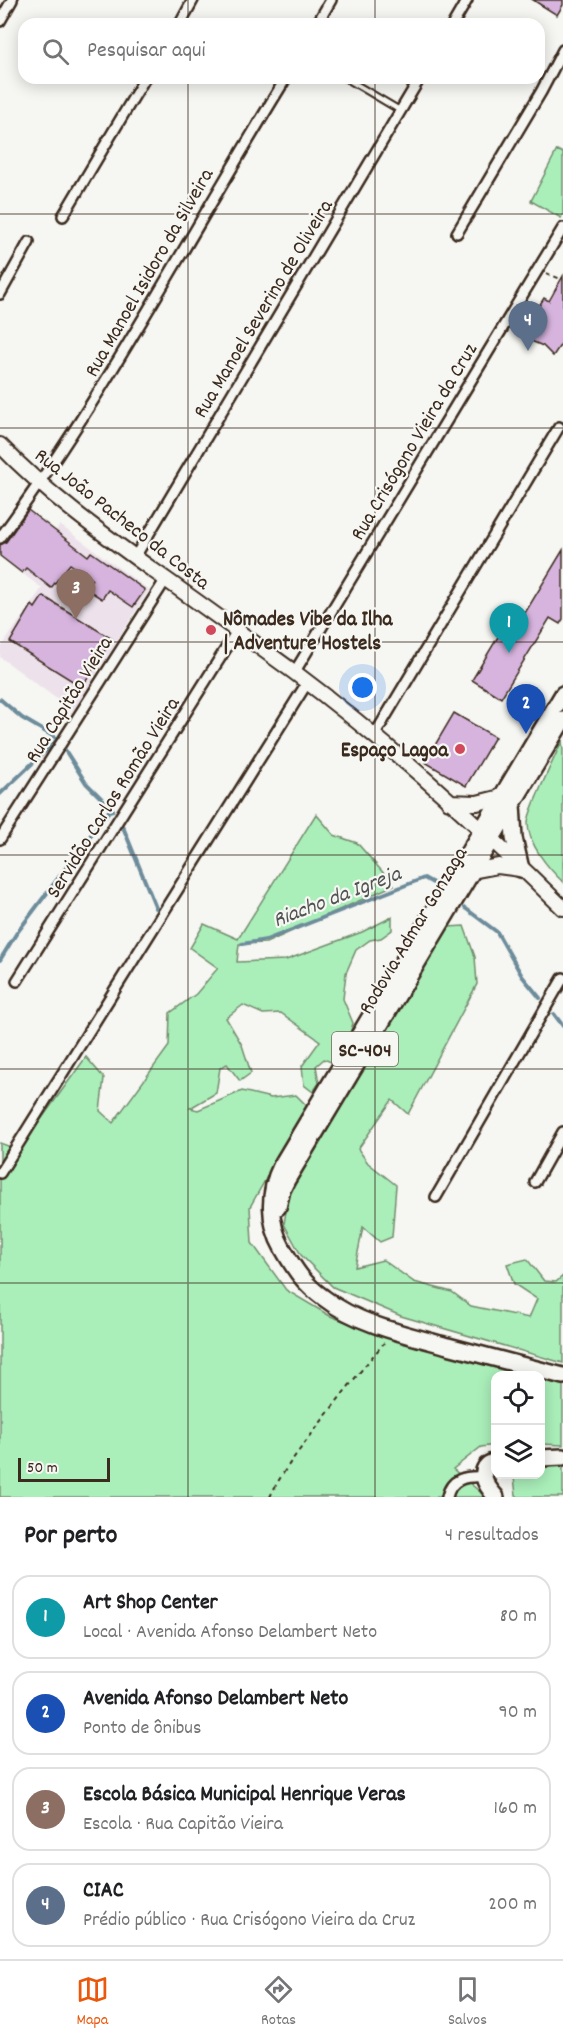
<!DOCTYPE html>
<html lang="pt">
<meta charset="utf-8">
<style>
:root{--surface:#fff;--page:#f6f6f6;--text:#202124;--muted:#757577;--line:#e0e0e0;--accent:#ea580c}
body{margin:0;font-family:Dekko,sans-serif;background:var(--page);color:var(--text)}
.controls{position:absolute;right:18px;bottom:18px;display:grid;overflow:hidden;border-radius:12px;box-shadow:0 3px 15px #0003}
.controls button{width:54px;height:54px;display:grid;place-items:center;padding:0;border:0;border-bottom:2px solid var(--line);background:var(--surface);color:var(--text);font:30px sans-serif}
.scale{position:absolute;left:18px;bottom:15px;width:92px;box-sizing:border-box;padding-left:6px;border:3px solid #3b2a1e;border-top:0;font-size:16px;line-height:21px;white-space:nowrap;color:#3b2a1e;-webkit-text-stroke:4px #f6f6f2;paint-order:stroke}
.you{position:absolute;left:363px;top:688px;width:21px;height:21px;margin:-15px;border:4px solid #fff;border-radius:50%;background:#1a73e8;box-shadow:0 0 0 9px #1a73e833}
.badge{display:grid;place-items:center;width:39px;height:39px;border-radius:50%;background:var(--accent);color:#fff;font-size:20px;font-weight:700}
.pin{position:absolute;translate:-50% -50px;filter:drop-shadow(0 2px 3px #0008)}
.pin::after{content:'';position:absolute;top:32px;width:21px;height:18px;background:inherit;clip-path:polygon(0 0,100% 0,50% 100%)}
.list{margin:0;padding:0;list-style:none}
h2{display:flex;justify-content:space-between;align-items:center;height:78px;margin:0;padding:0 24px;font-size:26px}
h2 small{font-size:20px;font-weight:400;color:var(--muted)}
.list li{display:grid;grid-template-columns:39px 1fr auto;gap:18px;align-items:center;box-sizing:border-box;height:84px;margin:0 12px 12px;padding:0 12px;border:2px solid var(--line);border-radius:18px}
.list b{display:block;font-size:22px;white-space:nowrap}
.list p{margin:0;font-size:20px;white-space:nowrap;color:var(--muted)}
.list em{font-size:20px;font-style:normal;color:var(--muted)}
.icon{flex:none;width:33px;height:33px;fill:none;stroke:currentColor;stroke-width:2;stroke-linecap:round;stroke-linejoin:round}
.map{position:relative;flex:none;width:563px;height:1497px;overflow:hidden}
.search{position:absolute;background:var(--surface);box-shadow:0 3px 15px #0003;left:18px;right:18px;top:18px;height:66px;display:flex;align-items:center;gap:15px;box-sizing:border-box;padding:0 21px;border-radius:18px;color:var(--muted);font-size:22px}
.sheet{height:462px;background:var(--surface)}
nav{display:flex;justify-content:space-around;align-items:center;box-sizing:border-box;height:84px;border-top:2px solid var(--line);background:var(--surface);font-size:16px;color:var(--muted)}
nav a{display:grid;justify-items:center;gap:3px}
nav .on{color:var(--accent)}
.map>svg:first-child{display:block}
</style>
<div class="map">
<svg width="563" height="1497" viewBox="0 0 563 1497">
<rect width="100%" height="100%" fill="#f6f6f2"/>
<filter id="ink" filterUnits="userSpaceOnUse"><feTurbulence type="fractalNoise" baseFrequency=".0167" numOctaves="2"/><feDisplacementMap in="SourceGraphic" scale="12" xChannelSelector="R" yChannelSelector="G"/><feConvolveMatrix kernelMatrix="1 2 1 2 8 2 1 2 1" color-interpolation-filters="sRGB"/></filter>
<g filter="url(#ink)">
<path fill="#ede2ec" d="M60,525l89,65 -76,121 -73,-54v-8l42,-61 -19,-14z"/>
<path fill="#aaefba" stroke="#728c6c" stroke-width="1.5" d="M557,150l6,3v61l-2,4 -30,-17z
M562,741l1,9v132c-15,-14 -35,-38 -35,-59 -1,-10 28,-68 34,-82z
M316,814l18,21 23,8 37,42 -128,58 -27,1 -2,18 49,-2 76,-28 30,-15v13l-11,8 -11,2 -14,10 -10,23 -3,26 10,24 -4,15 -13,26 -12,-5 -8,7 3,17 -6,9 -9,-7 -2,-19 18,-25 -39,-28 -18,1 -20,-9 -17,13 16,27 9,28 -11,8 -13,-17 -7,4 -4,25 -26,15 8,2 44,-19 29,7 25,-3 11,11 -57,101 2,36 34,47 44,26 55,20 143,39 -32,1 -1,69 -14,2 -28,22 33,28h-486v-354l19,7 67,-93 18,21 -4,33 13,12 56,-77 1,-33 26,-19 22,-26 -28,-20 14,-24 34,15z
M464,926l11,31 2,27 -69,130 -16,-14 -34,49 10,14 28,22 -4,52 -12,5 -17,-15 -8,40 28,-7 31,22 38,10 19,14 58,12 8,-19 -23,-15 -7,-20 20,-5 17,22 12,1 7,-6v87l-162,-47 -68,-29 -32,-32 -17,-31 5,-32 15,-29 144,-236z
M540,1379l23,6v60l-22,-1z
M563,1464v33h-44l-3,-2 -2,-18 5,-2 21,-1 1,-6z"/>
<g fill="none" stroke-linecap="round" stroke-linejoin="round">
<path stroke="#6d8c9b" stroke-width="4" d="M0,699l22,19 36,21 28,44 27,27 -4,1 -93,123 -16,26
M0,794l58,-55
M123,827l33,81
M465,908l32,24 25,44 18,22
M242,944l24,-4 158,-62 16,9
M554,1014l9,12"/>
</g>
<path fill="#d7b4de" stroke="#3b2a1e" stroke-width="1.5" d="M533,0h30v5l-6,10z
M563,276v65l-10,15 -10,-10 -17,-7 11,-19 -5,-3 12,-19 5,3z
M28,510l60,46 3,-4 54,38 -12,17 -25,-17 -6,9 -17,-11 7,-9 -22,-15 -19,24 -25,-20 -4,5 -22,-17v-11l6,-3z
M563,550v69l-3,5 -10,-6 -49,80 -29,-18 44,-73 9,6z
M43,596l69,43 -30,48 -72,-45 22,-37 3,3z
M454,713l41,24 -29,49 -41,-24z"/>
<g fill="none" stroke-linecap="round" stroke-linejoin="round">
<defs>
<path id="lane" d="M347,79l54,32"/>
<path id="street" d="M0,21l12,-21
M180,24l13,-24
M317,24l14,-24
M453,24l14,-24
M63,216l82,-138
M457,233l84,-141 22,-42
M0,294l29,-52
M0,538c107,-145 191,-306 286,-460
M135,557l285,-479
M294,673l269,-445
M374,736l185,-309
M0,839l166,-260
M17,981l220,-350
M0,1173l307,-490
M535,1182l28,-50
M436,1197l127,-219
M447,1497c4,-19 19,-21 36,-20"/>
<path id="secondary" d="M0,445c46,48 100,87 154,126 47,33 93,67 140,101 95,71 184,152 269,236
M449,802l28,1 24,-6
M472,871l26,-5 22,3"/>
<path id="primary" d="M563,694l-282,472c-13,26 -13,57 2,83 12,21 21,35 41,49 33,26 83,37 124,48 38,10 77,20 115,30
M512,804l2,34 7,31
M278,1207l4,-17 5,-10 276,-460
M540,1458l23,-1
M496,1461c-22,6 -10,25 0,36"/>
</defs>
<use href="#lane" stroke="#3b2a1e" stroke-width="9"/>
<use href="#street" stroke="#3b2a1e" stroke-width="14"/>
<use href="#secondary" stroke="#3b2a1e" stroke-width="18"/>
<use href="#primary" stroke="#3b2a1e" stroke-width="20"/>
<path stroke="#3b2a1e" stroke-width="2" stroke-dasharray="4.5 4.5" stroke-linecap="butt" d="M546,273l17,7
M270,1497c11,-24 28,-45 44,-66 23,-30 46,-60 70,-88"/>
<use href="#lane" stroke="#f6f6f2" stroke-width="4.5"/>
<use href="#street" stroke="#f6f6f2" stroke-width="9"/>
<use href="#secondary" stroke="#f6f6f2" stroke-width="14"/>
<use href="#primary" stroke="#f6f6f2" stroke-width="15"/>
</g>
</g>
<path fill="none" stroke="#3b2a1e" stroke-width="1.5" stroke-opacity="0.55" d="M188,0v24M375,0v24M188,78v1419M375,78v1419M0,214h563M0,428h563M0,642h563M0,855h563M0,1069h563M0,1283h563"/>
<g fill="#d1495b" stroke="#f6f6f2" stroke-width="2">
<circle cx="211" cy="630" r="6"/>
<circle cx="460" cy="749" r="6"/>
</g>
<g text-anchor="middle" stroke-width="4.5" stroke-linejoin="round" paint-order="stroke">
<rect fill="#f6f6f2" stroke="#73675e" stroke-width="1.5" x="332" y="1032" width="66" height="34" rx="4.5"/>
<g font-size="20" font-weight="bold" fill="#3b2a1e">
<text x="365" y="1056">SC-404</text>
</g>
<g font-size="21" fill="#3b2a1e" stroke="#f6f6f2">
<text transform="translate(148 272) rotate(-60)" y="7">Rua Manoel Isidoro da Silveira</text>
<text transform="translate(262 308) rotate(-59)" y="7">Rua Manoel Severino de Oliveira</text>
<text transform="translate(413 441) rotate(-59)" y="7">Rua Crisógono Vieira da Cruz</text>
<text transform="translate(123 518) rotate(38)" y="7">Rua João Pacheco da Costa</text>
<text transform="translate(68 699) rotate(-58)" y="7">Rua Capitão Vieira</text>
<text transform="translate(112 797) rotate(-58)" y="7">Servidão Carlos Romão Vieira</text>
<text transform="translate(412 930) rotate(-59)" y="7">Rodovia Admar Gonzaga</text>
</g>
<g font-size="21" font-weight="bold" fill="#3b2a1e" stroke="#f6f6f2" text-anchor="start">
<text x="223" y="625">Nômades Vibe da Ilha<tspan x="223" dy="24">| Adventure Hostels</tspan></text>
<text x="448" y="756" text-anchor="end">Espaço Lagoa</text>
</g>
<g font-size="22" font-style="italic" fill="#505352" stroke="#f6f6f2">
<text transform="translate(336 895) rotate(-21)" y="8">Riacho da Igreja</text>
</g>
</g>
</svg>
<div class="controls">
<button><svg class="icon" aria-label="locate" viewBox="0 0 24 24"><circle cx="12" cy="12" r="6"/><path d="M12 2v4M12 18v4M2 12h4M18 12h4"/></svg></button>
<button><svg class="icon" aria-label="layers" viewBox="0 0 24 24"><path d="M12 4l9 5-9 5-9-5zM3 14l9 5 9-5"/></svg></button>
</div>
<div class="scale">50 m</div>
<div class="you"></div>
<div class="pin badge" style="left:509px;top:653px;background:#0f9aa8">1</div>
<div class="pin badge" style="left:526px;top:734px;background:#1a4fb4">2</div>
<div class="pin badge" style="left:76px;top:619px;background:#8d6e63">3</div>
<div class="pin badge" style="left:528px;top:351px;background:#5c6f8a">4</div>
<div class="search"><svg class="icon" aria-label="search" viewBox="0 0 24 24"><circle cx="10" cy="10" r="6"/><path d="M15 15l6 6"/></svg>Pesquisar aqui</div>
</div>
<section class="sheet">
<h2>Por perto<small>4 resultados</small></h2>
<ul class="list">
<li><span class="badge" style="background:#0f9aa8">1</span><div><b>Art Shop Center</b><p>Local · Avenida Afonso Delambert Neto</p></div><em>80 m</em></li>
<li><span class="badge" style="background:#1a4fb4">2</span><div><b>Avenida Afonso Delambert Neto</b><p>Ponto de ônibus</p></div><em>90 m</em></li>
<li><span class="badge" style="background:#8d6e63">3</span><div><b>Escola Básica Municipal Henrique Veras</b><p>Escola · Rua Capitão Vieira</p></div><em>160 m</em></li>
<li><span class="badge" style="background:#5c6f8a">4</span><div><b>CIAC</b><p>Prédio público · Rua Crisógono Vieira da Cruz</p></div><em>200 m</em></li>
</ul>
</section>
<nav>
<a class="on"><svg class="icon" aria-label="map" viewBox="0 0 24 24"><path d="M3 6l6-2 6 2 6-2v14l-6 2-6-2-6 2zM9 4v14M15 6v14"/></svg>Mapa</a>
<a><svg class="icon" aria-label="directions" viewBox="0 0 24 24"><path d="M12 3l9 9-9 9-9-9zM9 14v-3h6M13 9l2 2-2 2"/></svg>Rotas</a>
<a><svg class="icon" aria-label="saved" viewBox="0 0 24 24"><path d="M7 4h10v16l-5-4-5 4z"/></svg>Salvos</a>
</nav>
